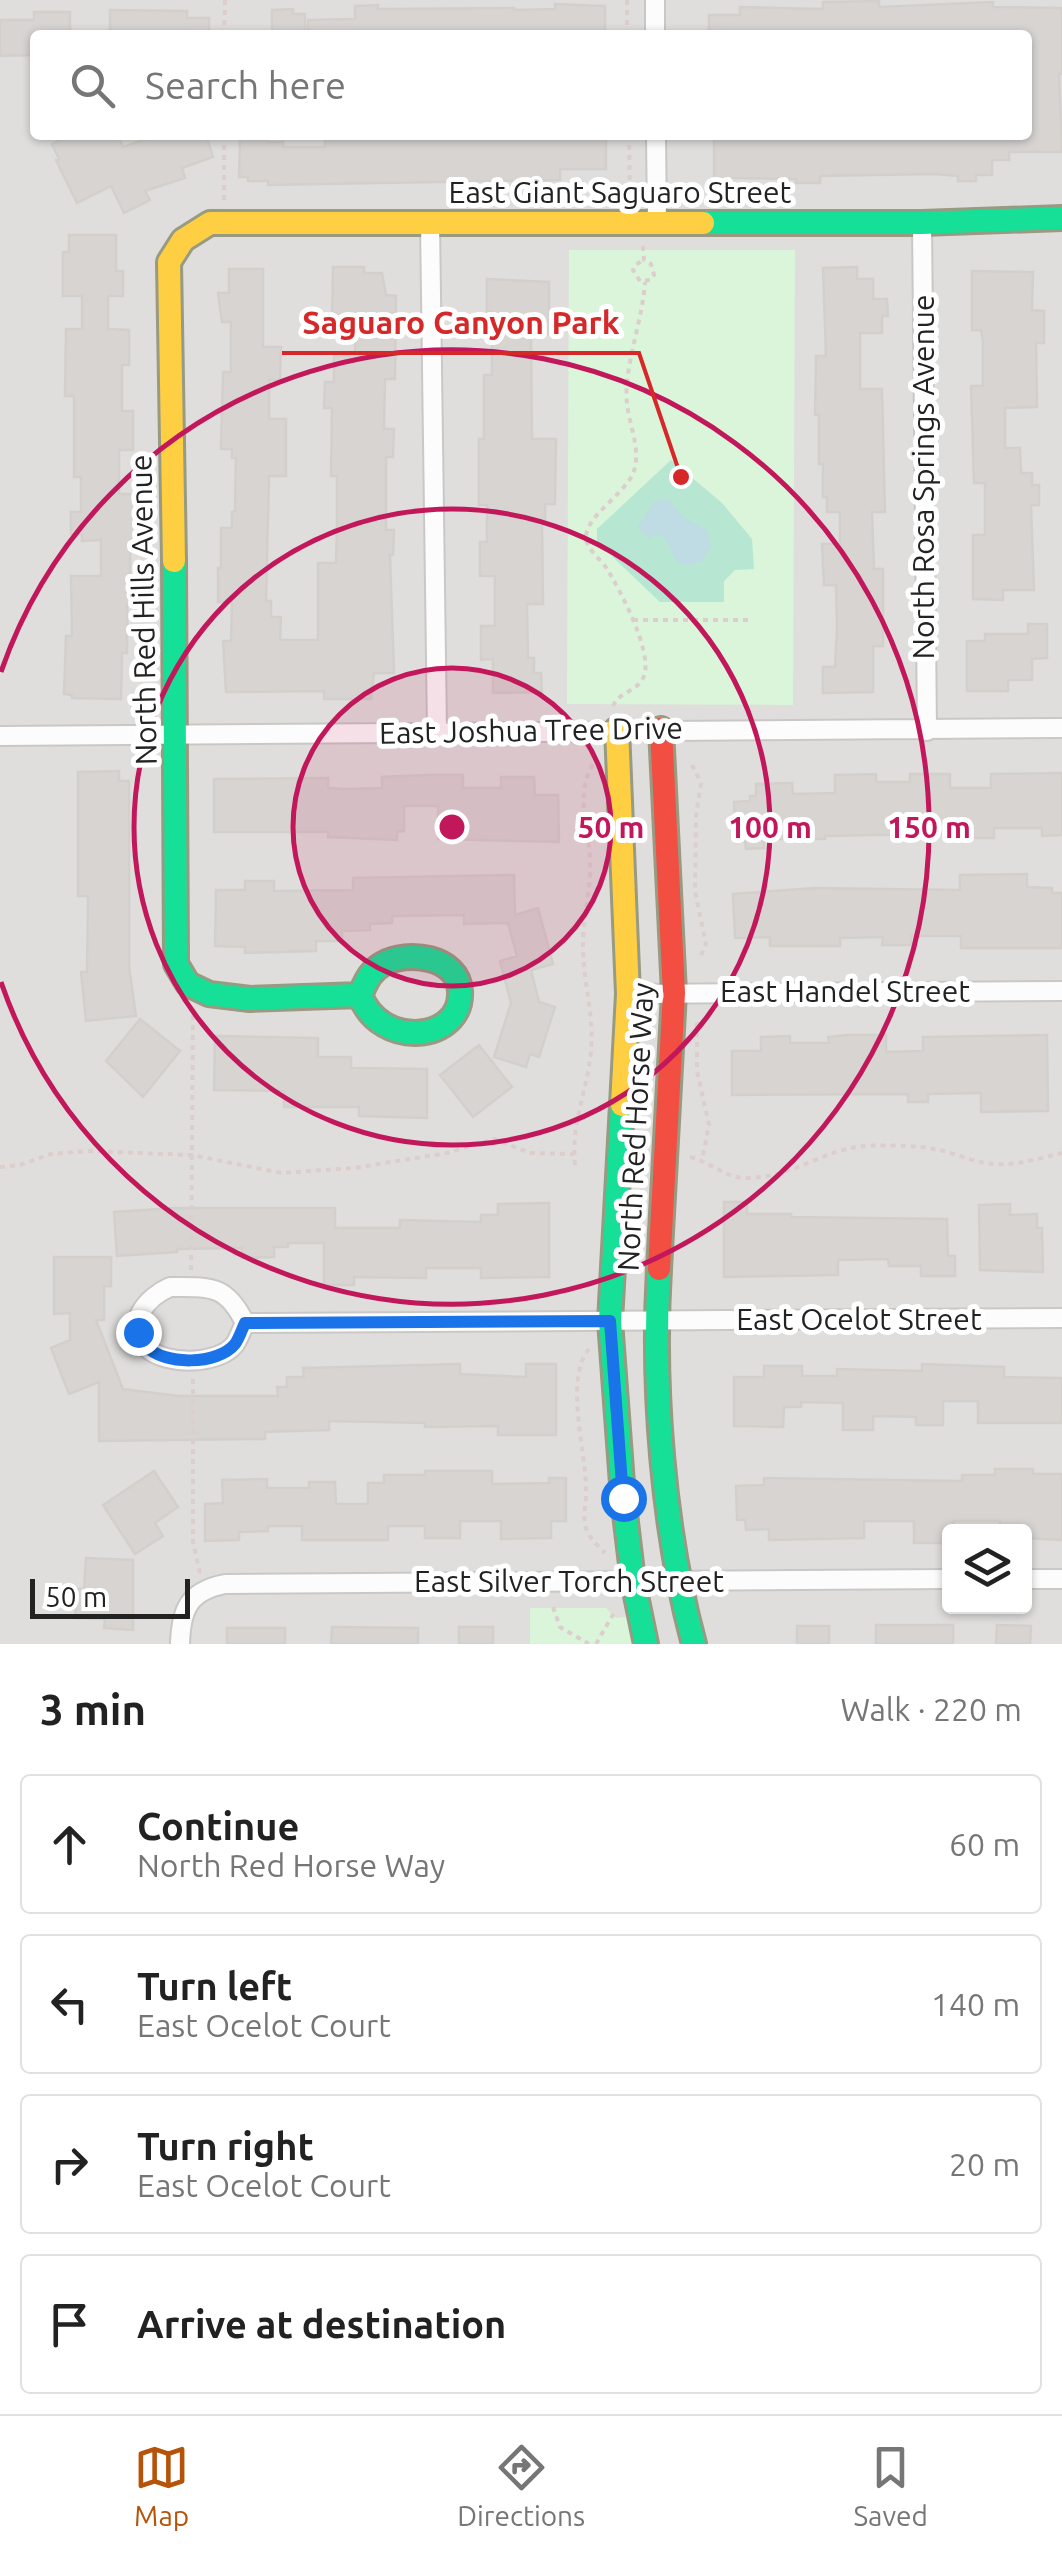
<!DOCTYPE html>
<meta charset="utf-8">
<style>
:root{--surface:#fff;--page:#f6f6f6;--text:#222;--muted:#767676;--line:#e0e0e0;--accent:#b45309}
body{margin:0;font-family:Ubuntu,sans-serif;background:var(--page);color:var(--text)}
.controls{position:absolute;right:30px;bottom:30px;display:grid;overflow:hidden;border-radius:10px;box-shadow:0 2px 8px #0004}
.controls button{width:90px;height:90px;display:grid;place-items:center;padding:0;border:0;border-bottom:2px solid var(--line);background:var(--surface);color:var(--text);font:50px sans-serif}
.scale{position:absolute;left:30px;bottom:25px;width:160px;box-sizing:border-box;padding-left:10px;border:5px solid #222;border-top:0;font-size:28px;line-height:35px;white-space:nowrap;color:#222;-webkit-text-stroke:8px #fff;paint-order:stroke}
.stop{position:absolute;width:30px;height:30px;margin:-22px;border:8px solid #1a73e8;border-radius:50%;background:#fff}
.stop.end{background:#1a73e8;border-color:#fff;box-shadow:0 2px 10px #0008}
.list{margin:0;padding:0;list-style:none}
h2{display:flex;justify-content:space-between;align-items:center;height:130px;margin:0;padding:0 40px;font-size:42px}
h2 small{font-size:32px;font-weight:400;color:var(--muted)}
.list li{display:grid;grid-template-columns:65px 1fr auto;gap:30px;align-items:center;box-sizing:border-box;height:140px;margin:0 20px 20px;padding:0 20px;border:2px solid var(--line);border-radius:10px}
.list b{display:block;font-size:38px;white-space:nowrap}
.list p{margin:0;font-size:32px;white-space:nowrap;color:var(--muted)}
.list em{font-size:32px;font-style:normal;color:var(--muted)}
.icon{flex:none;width:55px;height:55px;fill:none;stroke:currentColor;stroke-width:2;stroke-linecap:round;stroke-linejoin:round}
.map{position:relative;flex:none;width:1062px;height:1644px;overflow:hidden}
.search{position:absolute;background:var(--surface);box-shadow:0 2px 8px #0004;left:30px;right:30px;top:30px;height:110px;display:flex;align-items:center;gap:25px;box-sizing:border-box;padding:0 35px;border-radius:10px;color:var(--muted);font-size:38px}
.sheet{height:770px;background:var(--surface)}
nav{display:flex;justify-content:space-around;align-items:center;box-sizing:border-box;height:140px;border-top:2px solid var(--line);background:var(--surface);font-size:28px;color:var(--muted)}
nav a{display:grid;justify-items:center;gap:5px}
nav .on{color:var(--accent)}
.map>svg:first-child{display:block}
</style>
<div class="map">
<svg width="1062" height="1644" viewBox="0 0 1062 1644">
<rect width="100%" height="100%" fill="#f0eeeb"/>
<path fill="#dfdedc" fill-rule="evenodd" d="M0,0h1062v1644h-1062zM35,35h992v100h-992zM950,1532h74v74h-74z"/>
<path fill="#daf5da" d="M569,250h226l-2,455 -226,-1z
M530,1608h76l10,10 14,-2 8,28h-108z"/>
<path fill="#b7e6d2" d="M671,460l51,43 30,36 2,30 -19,1 -11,11v21h-64l-63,-60v-13z"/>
<path fill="#bfdbe3" d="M659,500h9l16,18 23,12 4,16 -9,16 -15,3 -10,-3 -11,-23 -10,-5 -6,5 -13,-13 7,-7 8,-15z"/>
<path fill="#d7d4d2" stroke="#d3d0cc" stroke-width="2.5" d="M879,1v6l114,-5v5l69,1v66h-3l3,78h-53v8h-17v15h-16v6h-18v-5l-23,-2 -115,2v7h-24v-4l-82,-1v-43h313v-100h-318v-20h31v-8l83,2v-7z
M555,4l50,2v29h-297v-15l47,-1v-13l23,-1v4l136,-1v2l41,-1z
M293,9v5h12v21h-33v-25z
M110,10l77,1v7h22v17h-99z
M34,12h36v23h-35v20l-35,1v-36h34z
M69,135h48l6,12 35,-12h48l7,22 -31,11 3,10 -40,13 5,9 -26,13 -13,-27 -34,17 -21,-43 3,-1 -7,-15z
M245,135h23v7h15v5h42v-12h281v34h-46v11l-292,5v-4h-20v-4h-9l1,-39z
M69,235h47v36h7v25h-15v33l21,1v35h-7v46h11v39h-14v44h17v45h-6v46h4l1,20h-8v48h-5l-1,46 -49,-1v-3l-8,-1 2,-58h6l-1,-60h30v-36l-19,1v-7h-11v-22h10v-35h-7v-81h-9l1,-67h16v-33h-19v-44h6z
M333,267h31v6h18l4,22 10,1 -1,83h-10l-1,50h10l-1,28h-7v73h8l-1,25h-3l4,118h-20l-3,26h-47v-8l-98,1 -3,-51h8l1,-39h-14v-34h3v-40h11v-16l3,-1 1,-53h-4v-9h-11l2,-77h8v-50h-9l-4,-29h11v-24h34v78h18l-1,33h-11v39h17v57h-17l-3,125h5v16h10l-1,23h38v-77h18l1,-40v-47h-6l1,-68h-8l1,-26h9v-26h21l1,-39h-24z
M857,267v12h16v20h14l1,17h-6v17h-22v56h22l3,123h-13l2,57h9v77h-10v46l-50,1v-26h12l2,-41 -1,-41h-12l-2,-41h18v-32h-13v-15h-4v-33h-4v-49h-4l1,-59h10l-3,-88z
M972,271l61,1 -1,38 12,1v32h-8l1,64 -32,1v40h15l1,25h11v12h7v20h-8l3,85h-31v10l-30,-1v-64h12v-52h-11l-3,-97h12v-44l-2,-12h-9z
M487,279l62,3v52h-18l1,105h24l-1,65h-10v16h-3l1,84h-16l1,54h6v15h7l1,19 -49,1v-34l-12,1v-34h14v-50h-15v-34h7v-37h-8v-66h5v-64h8v-63h-5z
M1028,624h19v34l-15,1v21h-24v11h-41v-50h18v-7h43z
M119,771v10h10v186l7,49 -50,5 -5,-49h6l1,-76h-10v-124z
M1062,773v62l-20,1v-8h-48v10h-22v-5l-147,3v3h-61v9l-18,1 -1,-8 -9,1 -2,-40 16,-1v-5h6v-12l36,-1 1,11 42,-1v-18l41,-1v8h34v-8h40v14h41v-14z
M427,775h36v13h38v-11h33l1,18h23l1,47 -121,-3v-33h-34v25l-7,1v8l-69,-3v-5h-114v-53l114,-1v10l18,1 36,-1v-11z
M1027,874v13l25,1v5h10v55h-101v-12h-50v9h-29l1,-8 -43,1v8h-70v-9l-35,1 -2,-44 82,-6 145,2v-15z
M514,875l1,40 23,-7 15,56 -22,6 8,32 16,5 -16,50 -9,-3 -4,13 -32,-10 17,-54 -11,-42 17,-5 -9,-33 -44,1v-9l-72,1v7l-22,1v6l-28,1v10h-26v10l-71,2v-6l-30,-1 1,-56h29v-9h29v10l79,-1v-12z
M140,1019l40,32 -37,46 -37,-36z
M847,1035h39v17l37,-1v-14l124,-2 1,76 -67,1v-19l-53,1v8h-20v-8l-176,1v-44h29v-14l29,-1v7h39l-1,-6z
M215,1036l103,2v19h33v11l76,1v49l-68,-2v-9h-75v-16l-70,-1z
M479,1045l33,42 -39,30 -33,-42z
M724,1202h23v12h44v3l156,2 1,37h7v20h-34v-10h-32l-1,-7 -50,1v15l-114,2z
M549,1203v74l-68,1v-10h-55v10l-72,-1v8h-30v-42h-36v4h-14v10l-32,1v-10l-65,1v3l-60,4 -3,-44 60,-4h161v20h65v-8l81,2v-7h17v-11z
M1010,1204v11l27,-1v14h5l1,44 -63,-2 -1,-65z
M54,1257h57v29h-7v34h-8l27,69 56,7h99l-1,-9h10v-10h17l-1,-9 157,-4v10l66,3v-13h30v71h-58v-9l-73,1v-4l-96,-2v9l-64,2v7l-166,2v-59l-30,12 -18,-46 19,-8v-27l-16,1z
M922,1364l82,3v10l58,1v45h-84v-22h-35v24h-27v-8l-43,-1v14h-30v-27l-42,-1v5h-17l-1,20 -49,-1v-49h30v-11h38v10h35v-7l85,2z
M995,1469h38v5h29v66l-38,-2v-6h-24v-11h-46l-4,22h-36v-22h-50v17l-95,2v-11l-23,1 -1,-10h-8l-1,-34 28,-1v-7l198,3v-6h33z
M154,1471l24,36 -23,16 8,13 -28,18 -32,-49z
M425,1471h67v13l57,-1v-5h17v43h-15v17l-50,1v-18h-41v17h-35v-12h-37v14h-86v-14h-34v5l-29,1v8l-34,1v-37l18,-1 -1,-23 45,-1v9h42v-6h26l1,22h32v-21h16v-8h41z
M86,1558l47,2v70l-29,-2 1,-9 -30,-1 2,-29h7z
M876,1625h77v19h-77z
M997,1625l34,1 -1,18h-34z
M797,1626h32v18h-32z
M332,1627l86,1v16h-87z
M459,1627h34v17h-34z
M227,1628h58v16h-58z"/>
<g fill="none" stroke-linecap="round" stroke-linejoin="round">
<defs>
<path id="street" d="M655,0v35
M656,135l1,88
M430,222l7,509
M922,223l5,508
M0,736l1062,-8
M628,994l434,-3
M170,1287c40,0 56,-3 75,36 -3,6 -6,15 -10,21 -16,21 -69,22 -88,4 -24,-24 0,-51 23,-61z
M245,1323l817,-5
M1024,1579h38
M180,1644c1,-35 9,-53 45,-60l725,-5"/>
<path id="fast" d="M703,223h219l140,-5
M174,561l2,403 12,20 21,10 41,5 110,-4c6,-13 10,-24 23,-31 24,-14 75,-8 77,27 3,51 -80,59 -100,4
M622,1105l-12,216 13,176 10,84 13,63
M659,1269c-7,118 4,261 35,375"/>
<path id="slow" d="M174,561l-5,-299 14,-22 27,-17h493
M617,729l11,265 -6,111"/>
<path id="jam" d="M659,1269l15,-276 -13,-264"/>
</defs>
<use href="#street" stroke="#c9c8c7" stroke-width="22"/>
<use href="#fast" stroke="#999a82" stroke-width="28"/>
<use href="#slow" stroke="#999a82" stroke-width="28"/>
<use href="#jam" stroke="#999a82" stroke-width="28"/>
<path stroke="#dccecd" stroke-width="4" stroke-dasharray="5 5" stroke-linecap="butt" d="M627,0v35
M224,35l1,-35
M629,135l1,65
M224,200v-65
M643,246l1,14 7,4 3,11 -4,5 -10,1 -7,-11 2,-5 9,-5
M633,620h117
M613,706c6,-15 25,-14 31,-30 9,-24 -24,-86 -37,-107 -6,-10 -21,-20 -21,-31 -1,-22 40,-44 48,-67 7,-22 -5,-46 -7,-68 -4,-33 16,-84 18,-121
M692,765l9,18 -5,33 -1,76 11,52 -7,16
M697,1022v49l12,54 -7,35
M690,1157c21,5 35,21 56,21 48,0 79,-30 119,-32 22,-1 47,-1 69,3 20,3 40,14 60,15 22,2 46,-6 68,-11
M575,1165c-4,-44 12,-72 16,-114 3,-36 -7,-66 -8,-100 -1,-31 9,-62 7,-93 -2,-34 -16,-66 5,-97
M0,1167l20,-2 31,-11 37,-3 104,4 89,18 73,-5 93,-15 47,-14 36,14 44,1
M191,1270l2,-255
M589,1349c-25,30 -3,101 -3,140 1,13 -4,26 0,39 3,10 12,18 19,25
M193,1379v163l7,31
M553,1607l7,20 29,17
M596,1644l19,-33"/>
<use href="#street" stroke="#fdfcfc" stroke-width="18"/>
<use href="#fast" stroke="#16e098" stroke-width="22"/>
<use href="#slow" stroke="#ffcf43" stroke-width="22"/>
<use href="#jam" stroke="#f24e42" stroke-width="22"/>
</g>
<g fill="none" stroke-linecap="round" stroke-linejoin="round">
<path stroke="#1a73e8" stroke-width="12" d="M138,1332c3,5 5,10 8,14 18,20 72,19 89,-2 4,-5 7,-15 10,-21l365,-2 13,177"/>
</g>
<circle cx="452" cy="827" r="159" fill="#c2185b" fill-opacity=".12"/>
<g fill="none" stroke="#c2185b" stroke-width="5">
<circle cx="452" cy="827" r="159"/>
<circle cx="452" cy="827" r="318"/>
<path d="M1 672A477 477 0 1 1 1 982"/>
</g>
<g text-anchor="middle" stroke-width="10" stroke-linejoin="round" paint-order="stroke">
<g font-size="30" fill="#222" stroke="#fff">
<text x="620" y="203">East Giant Saguaro Street</text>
<text transform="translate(924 477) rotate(-90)" y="10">North Rosa Springs Avenue</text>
<text transform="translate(144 610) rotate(-91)" y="10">North Red Hills Avenue</text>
<text transform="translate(531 731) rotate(-1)" y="10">East Joshua Tree Drive</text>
<text x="845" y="1002">East Handel Street</text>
<text transform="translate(636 1127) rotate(-87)" y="10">North Red Horse Way</text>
<text x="859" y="1330">East Ocelot Street</text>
<text x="569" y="1592">East Silver Torch Street</text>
</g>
</g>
<circle cx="452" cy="827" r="15" fill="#c2185b" stroke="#fff" stroke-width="5"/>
<g font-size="30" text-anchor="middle" font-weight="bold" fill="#c2185b" stroke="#fff" stroke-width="10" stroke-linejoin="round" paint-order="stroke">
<text x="611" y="838">50 m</text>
<text x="770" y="838">100 m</text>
<text x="929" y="838">150 m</text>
</g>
<path fill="none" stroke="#d62828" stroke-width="4" d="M681 477L639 353H282"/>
<circle fill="#d62828" stroke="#fff" stroke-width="4" cx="681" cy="477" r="10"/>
<g font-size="32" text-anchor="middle" font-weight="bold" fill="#d62828" stroke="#fff" stroke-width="10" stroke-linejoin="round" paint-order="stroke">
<text x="461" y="334">Saguaro Canyon Park</text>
</g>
</svg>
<div class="controls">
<button><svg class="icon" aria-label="layers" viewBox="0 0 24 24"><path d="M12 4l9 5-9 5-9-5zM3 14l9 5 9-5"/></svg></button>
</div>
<div class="scale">50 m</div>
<div class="stop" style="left:623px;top:1498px"></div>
<div class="stop end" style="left:138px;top:1332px"></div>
<div class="search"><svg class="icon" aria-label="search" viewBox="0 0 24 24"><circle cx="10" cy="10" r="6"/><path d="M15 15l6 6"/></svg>Search here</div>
</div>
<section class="sheet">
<h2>3 min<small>Walk · 220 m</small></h2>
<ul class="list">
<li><svg class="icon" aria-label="ahead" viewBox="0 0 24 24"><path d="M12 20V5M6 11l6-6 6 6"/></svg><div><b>Continue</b><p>North Red Horse Way</p></div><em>60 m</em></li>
<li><svg class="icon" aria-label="left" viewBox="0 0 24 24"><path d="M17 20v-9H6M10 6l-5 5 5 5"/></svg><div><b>Turn left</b><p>East Ocelot Court</p></div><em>140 m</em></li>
<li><svg class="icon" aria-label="right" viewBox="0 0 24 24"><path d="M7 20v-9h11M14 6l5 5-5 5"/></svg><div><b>Turn right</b><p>East Ocelot Court</p></div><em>20 m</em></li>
<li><svg class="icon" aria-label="arrive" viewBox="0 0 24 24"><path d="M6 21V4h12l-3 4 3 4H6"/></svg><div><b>Arrive at destination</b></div></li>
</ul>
</section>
<nav>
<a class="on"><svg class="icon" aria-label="map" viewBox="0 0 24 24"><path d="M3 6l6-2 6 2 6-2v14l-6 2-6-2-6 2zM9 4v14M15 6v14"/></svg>Map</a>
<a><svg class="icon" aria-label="directions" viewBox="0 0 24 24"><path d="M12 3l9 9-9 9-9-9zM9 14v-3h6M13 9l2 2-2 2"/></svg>Directions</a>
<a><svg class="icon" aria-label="saved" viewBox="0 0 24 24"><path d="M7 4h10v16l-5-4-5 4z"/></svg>Saved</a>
</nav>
